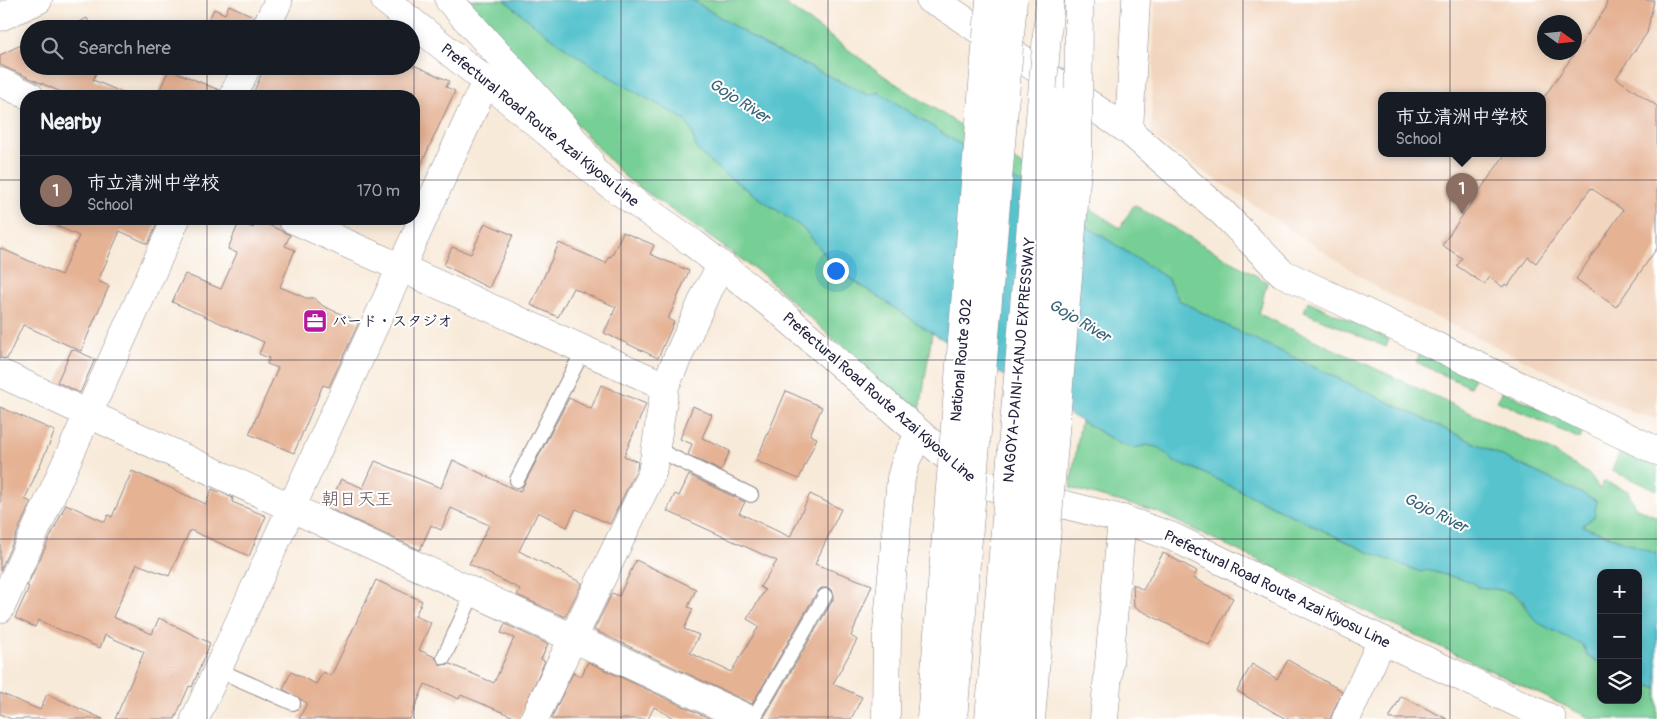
<!DOCTYPE html>
<meta charset="utf-8">
<style>
:root{--surface:#171b24;--page:#242831;--text:#f1f3f6;--muted:#9ea1a6;--line:#363941;--accent:#0b8043}
body{margin:0;font-family:Pangolin,"Klee One",sans-serif;background:var(--page);color:var(--text)}
.controls{position:absolute;right:15px;bottom:15px;display:grid;overflow:hidden;border-radius:10px;box-shadow:0 2px 12px #0003}
.controls button{width:45px;height:45px;display:grid;place-items:center;padding:0;border:0;border-bottom:1px solid var(--line);background:var(--surface);color:var(--text);font:25px sans-serif}
.compass{position:absolute;left:1537px;top:15px;width:45px;height:45px;border-radius:50%;background:var(--surface);box-shadow:0 2px 12px #0003;rotate:105deg}
.you{position:absolute;left:835px;top:270px;width:18px;height:18px;margin:-12px;border:4px solid #fff;border-radius:50%;background:#1a73e8;box-shadow:0 0 0 8px #1a73e833}
.badge{display:grid;place-items:center;width:32px;height:32px;border-radius:50%;background:var(--accent);color:#fff;font-size:16px;font-weight:700}
.pin{position:absolute;translate:-50% -41px;filter:drop-shadow(0 1px 2px #0008)}
.pin::after{content:'';position:absolute;top:26px;width:18px;height:15px;background:inherit;clip-path:polygon(0 0,100% 0,50% 100%)}
.popup{position:absolute;left:1378px;top:92px;width:168px;height:65px;box-sizing:border-box;display:grid;place-content:center;border-radius:10px;background:var(--surface);filter:drop-shadow(0 1px 4px #0005);font-size:16px;white-space:nowrap;color:var(--muted)}
.popup b{font-size:19px;color:var(--text)}
.popup::after{content:'';position:absolute;left:50%;top:100%;margin-left:-10px;border:10px solid transparent;border-top-color:var(--surface)}
.list{margin:0;padding:0;list-style:none}
h2{display:flex;justify-content:space-between;align-items:center;height:65px;margin:0;padding:0 20px;font-size:21px}
h2 small{font-size:16px;font-weight:400;color:var(--muted)}
.list li{display:grid;grid-template-columns:32px 1fr auto;gap:15px;align-items:center;box-sizing:border-box;height:70px;padding:0 20px;border-top:1px solid var(--line)}
.list b{display:block;font-size:19px;white-space:nowrap}
.list p{margin:0;font-size:16px;white-space:nowrap;color:var(--muted)}
.list em{font-size:16px;font-style:normal;color:var(--muted)}
.icon{flex:none;width:28px;height:28px;fill:none;stroke:currentColor;stroke-width:2;stroke-linecap:round;stroke-linejoin:round}
.map{position:relative;flex:none;width:1657px;height:719px;overflow:hidden}
.search{position:absolute;background:var(--surface);box-shadow:0 2px 12px #0003;left:20px;top:20px;width:400px;height:55px;display:flex;align-items:center;gap:12px;box-sizing:border-box;padding:0 18px;border-radius:28px;color:var(--muted);font-size:19px}
.panel{position:absolute;background:var(--surface);box-shadow:0 2px 12px #0003;left:20px;top:90px;width:400px;height:135px;border-radius:20px}
.map>svg:first-child{display:block}
</style>
<div class="map">
<svg width="1657" height="719" viewBox="0 0 1657 719">
<rect width="100%" height="100%" fill="#fff"/>
<filter id="ink" filterUnits="userSpaceOnUse"><feTurbulence type="fractalNoise" baseFrequency=".02" numOctaves="2"/><feDisplacementMap in="SourceGraphic" scale="10" xChannelSelector="R" yChannelSelector="G"/><feConvolveMatrix kernelMatrix="1 2 1 2 8 2 1 2 1" color-interpolation-filters="sRGB"/></filter>
<filter id="wash" filterUnits="userSpaceOnUse"><feTurbulence type="fractalNoise" baseFrequency=".0096" numOctaves="4" result="noise"/><feDisplacementMap in="SourceGraphic" scale="20" xChannelSelector="R" yChannelSelector="G"/><feGaussianBlur stdDeviation="1.12" result="paint"/><feColorMatrix in="noise" values="0 0 0 0 0 0 0 0 0 0 0 0 0 0 0 0 0 1.4 0 .05"/><feComposite in="paint" operator="in"/></filter>
<g filter="url(#wash)">
<rect width="100%" height="100%" fill="#f8ead9"/>
<path fill="#f2d5be" fill-rule="evenodd" d="M1155,0h502v419l-24,-6 -249,-121 -233,-156zM1544,22h30v30h-30zM1382,95h160v58h-160z"/>
<path fill="#76cf94" stroke="#4c7868" d="M461,0h44c58,51 113,83 179,119l7,10 6,21 26,23 81,56 34,41 94,63 -13,84 -157,-143 -137,-97z
M692,0h88l110,80 230,148 14,-23 133,77 -8,32 297,139c14,14 36,15 43,37l5,-9 24,10 7,16 22,10v37l-75,-28 12,-9 3,-16 -374,-177 -44,-24 -12,-22 -288,-186 -11,3 -102,-49z
M1308,301l81,38 -3,8 -82,-35z
M1420,353l54,25 -4,9 -54,-25z
M1503,391l81,38 -4,10 -83,-38z
M1081,421l41,24 13,3 12,-3 13,3 15,14 20,7 173,83 53,20 6,-2 46,12 4,5c17,2 42,3 48,21l59,38 3,10 14,7v37h37v-20l19,9v30h-65l-435,-207 -87,-24z
M1622,446l35,16v28l-45,-19z"/>
<path fill="#56c3cd" stroke="#3c7284" d="M505,0h187l74,46 102,49 11,-3 288,186 12,22 44,24 374,177 -3,16 -12,9 75,28v135l-19,-9v-107h-37v90l-14,-7 -3,-10c-9,-5 -44,-21 -48,-25 -5,-5 -9,-13 -13,-19 -7,-13 -32,-13 -46,-15l-4,-5 -46,-12 -6,2 -53,-20 -173,-83 -21,-7 -14,-14 -13,-3 -12,3 -13,-3 -190,-112 -94,-63 -34,-41 -81,-56 -26,-23 -6,-21 -7,-10c-66,-36 -121,-68 -179,-119z"/>
<g id="blocks">
<path fill="#e5b294" d="M1607,0h47l-7,33 -31,45 41,28v142l-41,59 -40,-28 47,-69 -32,-22 -55,75 -8,-6 -20,29 -3,-2 -2,3 -14,-10 -5,7 -27,-18 5,-8 -20,-13 64,-92h36v-53l64,-92z
M229,5l24,11 -6,13 -42,-1 9,-19 11,5z
M87,18l5,11h-26z
M25,43l4,1v22h70l-6,14 38,16h-61l-70,-31v-10z
M265,66h151l33,15 -3,6 9,4 -41,89v-84h-162z
M169,69l50,21 -1,6h-61z
M42,219h117l-11,25 -28,-13 -22,50 11,5 -28,65 -58,-26 -16,34 -7,-1v-110l61,27 18,-39z
M258,220l32,15 -5,11 10,4 -15,37 26,11h8l9,8 36,16 -30,65 -6,-2 -29,68 -45,-19 29,-66 -11,-4 2,-6 -10,-4 5,-12 -92,-40 13,-28 36,15 16,-36 -9,-4 11,-27 14,6z
M485,223l28,12 -24,53 -45,-23 8,-18 19,7z
M623,232l31,13 -4,9 39,17 -21,48 6,3 -16,36 -54,-25 12,-26 -43,-19 -15,29 -27,-12 28,-62 47,20 3,-7 2,1z
M72,349l23,10 -15,34 -23,-11z
M601,385l45,19 -22,52 14,6 -1,6 -27,56 -34,-15 -9,18 -29,-15 -19,39 63,32 -17,34 -48,-22 3,-6 -51,-25 20,-39 -38,-17 -10,22 -10,-5 -11,25 -92,-42 13,-29 22,9 12,-27 66,27 12,-28 67,32 49,-94 22,11z
M786,391l36,16 -12,28 7,3 -18,41 -43,-18z
M693,406l19,9 -10,23 28,13 -9,20 -33,-16 4,-11 -12,-5z
M0,407l55,24 -30,68 6,3 -31,69z
M132,471l74,33 6,-15 21,9 -1,4 34,14 -17,40 -59,-26 -21,46 -32,-12 -24,53 39,17 7,-16 51,25 -18,44 -3,-1 -14,33h-60l29,-67 -39,-17 -5,13 -62,-28 -3,7 -20,-9 14,-31 -2,-1 39,-82 39,18 3,-7 4,2z
M689,475l56,27 -6,11 51,24 20,-43 31,15 -26,55 57,21 -21,51 6,4 -24,44 29,13 -11,22h-88l70,-119v-8l-4,-4h-8l-4,4 -65,112 -158,-74 18,-37 7,3 17,-36 60,29 -8,18 5,2 -9,20 15,6 -9,18 41,19 28,-46 -12,-7 18,-29 -5,-3 17,-26 -110,-50 8,-17 4,2z
M1163,553l34,18 -4,7 40,20 -24,47 -75,-38 -1,-23 10,6z
M376,580l46,21 -7,15 16,7 -12,27 16,7 6,8 9,-1 44,19 20,-45 -13,-5 4,-9 43,20 -7,15 4,2 -26,58 -58,-24 -2,4 -34,-15 -15,35h-111l8,-16 -24,-14 8,-17 25,12 7,-12 8,4z
M1288,660l54,31 -12,28h-44l-49,-28 15,-27 25,15z
M588,662l123,57h-36l-21,-12 -6,12h-97l22,-46 8,4z
M0,693l40,17 7,-16 56,25h-92l-11,-5z
M1401,696l46,23h-58z"/>
</g>
</g>
<g filter="url(#ink)">
<use href="#blocks" fill-opacity="0" stroke="#8d868a" stroke-width="1"/>
<g fill="none" stroke-linecap="round" stroke-linejoin="round">
<defs>
<path id="lane" d="M656,449l95,46
M517,480l67,-131
M444,657l30,-66
M218,670l75,33
M753,719l72,-123"/>
<path id="street" d="M449,0l114,126 26,34
M930,0l9,3 190,128 94,82 59,60 375,178
M265,29l13,-27
M0,82l30,14
M233,96l14,-30
M1129,131l7,-131
M292,219l373,167
M0,373l748,346
M0,609l176,-390
M195,719l291,-638
M534,719l118,-246 13,-87 43,-97 14,-23
M886,719l1,-88 14,-153 5,-18 13,-26
M1104,719l18,-200
M1346,719l36,-79"/>
<path id="secondary" d="M385,0l101,81 123,103 84,59 85,67 199,173 145,36 51,18 209,103 170,79"/>
<path id="primary" d="M0,17l38,-17"/>
</defs>
<use href="#lane" stroke="#8d868a" stroke-width="16"/>
<use href="#street" stroke="#8d868a" stroke-width="29"/>
<use href="#secondary" stroke="#8d868a" stroke-width="29"/>
<use href="#primary" stroke="#8d868a" stroke-width="29"/>
<use href="#lane" stroke="#fff" stroke-width="14"/>
<use href="#street" stroke="#fff" stroke-width="28"/>
<use href="#secondary" stroke="#fff" stroke-width="28"/>
<use href="#primary" stroke="#fff" stroke-width="28"/>
<defs>
<path id="highway-bridge" d="M931,719l59,-719
M953,719l60,-719
M989,719l61,-719
M1011,719l51,-617
M1031,719l47,-562 1,-157"/>
</defs>
<use href="#highway-bridge" stroke="#8d868a" stroke-width="29" stroke-linecap="butt"/>
<use href="#highway-bridge" stroke="#fff" stroke-width="28"/>
</g>
</g>
<path fill="none" stroke="#22223b" stroke-width="1" stroke-opacity="0.55" d="M207,0v29M414,0v719M621,0v719M828,0v719M1036,0v719M1243,0v719M1450,0v719M207,66v30M0,180h26M414,180h1243M207,219v500M0,360h1657M0,539h1657"/>
<defs>
<symbol id="office-square" viewBox="-11 -11 22 22"><rect x="-9" y="-9" width="18" height="18" rx="4" fill="#b5179e" stroke="#fff"/><path d="M-6-3h4V-5.5h4V-3h4V5H-6ZM-1-4.5V-3h2v-1.5ZM-6 0V1H6V0Z" fill="#fff"/></symbol>
</defs>
<g fill-rule="evenodd">
<use href="#office-square" x="301" y="307" width="28" height="28"/>
</g>
<g text-anchor="middle" stroke-width="4" stroke-linejoin="round" paint-order="stroke">
<g font-size="15" fill="#22223b" stroke="#fff">
<text transform="translate(540 125) rotate(39)" y="5">Prefectural Road Route Azai Kiyosu Line</text>
<text transform="translate(961 360) rotate(-85)" y="5">National Route 302</text>
<text transform="translate(1019 360) rotate(-85)" y="5">NAGOYA-DAINI-KANJO EXPRESSWAY</text>
<text transform="translate(879 397) rotate(41)" y="5">Prefectural Road Route Azai Kiyosu Line</text>
<text transform="translate(1277 589) rotate(26)" y="5">Prefectural Road Route Azai Kiyosu Line</text>
</g>
<g font-size="15" font-weight="bold" fill="#22223b" stroke="#fff" text-anchor="start">
<text x="332" y="326">バード・スタジオ</text>
</g>
<g font-size="16" font-style="italic" fill="#376275" stroke="#fff">
<text transform="translate(740 100) rotate(33)" y="6">Gojo River</text>
<text transform="translate(1080 320) rotate(31)" y="6">Gojo River</text>
<text transform="translate(1436 512) rotate(27)" y="6">Gojo River</text>
</g>
<g font-size="18" fill="#66545a" stroke="#fff">
<text x="357" y="505">朝日天王</text>
</g>
</g>
</svg>
<div class="controls">
<button>+</button>
<button>−</button>
<button><svg class="icon" aria-label="layers" viewBox="0 0 24 24"><path d="M12 4l9 5-9 5-9-5zM3 14l9 5 9-5"/></svg></button>
</div>
<svg class="compass" viewBox="-18 -18 36 36"><path d="M0-13l5 13h-10z" fill="#e53935"/><path d="M0 13l5-13h-10z" fill="#9ea1a6"/></svg>
<div class="you"></div>
<div class="pin badge" style="left:1462px;top:214px;background:#8d6e63">1</div>
<div class="popup"><b>市立清洲中学校</b>School</div>
<div class="search"><svg class="icon" aria-label="search" viewBox="0 0 24 24"><circle cx="10" cy="10" r="6"/><path d="M15 15l6 6"/></svg>Search here</div>
<section class="panel">
<h2>Nearby<small></small></h2>
<ul class="list">
<li><span class="badge" style="background:#8d6e63">1</span><div><b>市立清洲中学校</b><p>School</p></div><em>170 m</em></li>
</ul>
</section>
</div>
